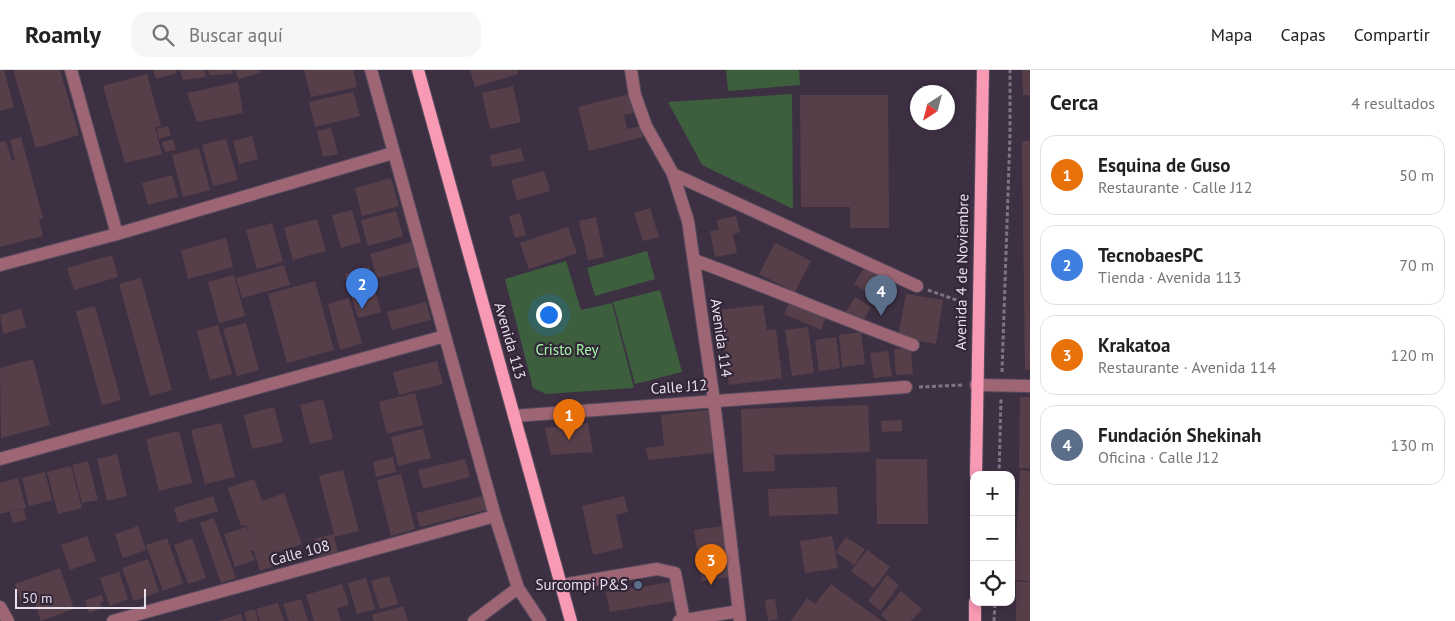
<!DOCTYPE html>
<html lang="es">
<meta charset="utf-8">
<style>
:root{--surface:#fff;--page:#f6f6f6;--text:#222;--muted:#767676;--line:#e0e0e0;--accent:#387257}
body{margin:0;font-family:"PT Sans",sans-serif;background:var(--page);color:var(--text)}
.controls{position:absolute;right:15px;bottom:15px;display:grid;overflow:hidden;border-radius:10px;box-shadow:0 2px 8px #0003}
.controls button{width:45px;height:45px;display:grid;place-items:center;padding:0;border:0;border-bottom:1px solid var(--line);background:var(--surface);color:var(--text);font:25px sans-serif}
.compass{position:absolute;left:910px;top:15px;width:45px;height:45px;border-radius:50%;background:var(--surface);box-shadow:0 2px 8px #0003;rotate:216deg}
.scale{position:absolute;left:15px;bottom:12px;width:131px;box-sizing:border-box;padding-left:5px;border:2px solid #e7dfec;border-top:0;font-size:14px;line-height:18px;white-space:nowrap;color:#e7dfec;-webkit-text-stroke:4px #332639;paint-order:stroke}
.you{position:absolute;left:548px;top:244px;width:18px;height:18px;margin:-12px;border:4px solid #fff;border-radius:50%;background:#1a73e8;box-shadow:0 0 0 8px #1a73e833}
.badge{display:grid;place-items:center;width:32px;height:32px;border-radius:50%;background:var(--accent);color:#fff;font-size:16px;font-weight:700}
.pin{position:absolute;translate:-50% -41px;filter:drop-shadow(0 1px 2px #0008)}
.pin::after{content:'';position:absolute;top:26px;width:18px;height:15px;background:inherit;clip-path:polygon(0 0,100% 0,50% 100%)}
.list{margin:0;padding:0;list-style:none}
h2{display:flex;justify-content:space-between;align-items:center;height:65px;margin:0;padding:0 20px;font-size:21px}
h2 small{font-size:16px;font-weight:400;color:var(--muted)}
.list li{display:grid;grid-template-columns:32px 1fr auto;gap:15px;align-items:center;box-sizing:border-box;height:80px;margin:0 10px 10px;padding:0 10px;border:1px solid var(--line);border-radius:15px}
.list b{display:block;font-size:19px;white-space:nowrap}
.list p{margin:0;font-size:16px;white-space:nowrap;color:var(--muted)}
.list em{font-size:16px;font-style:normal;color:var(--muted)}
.icon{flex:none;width:28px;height:28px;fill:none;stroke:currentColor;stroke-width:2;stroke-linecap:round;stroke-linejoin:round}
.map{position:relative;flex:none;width:1030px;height:551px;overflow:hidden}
header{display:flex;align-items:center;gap:30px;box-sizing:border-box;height:70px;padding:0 25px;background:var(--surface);border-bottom:1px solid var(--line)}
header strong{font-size:24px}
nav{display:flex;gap:28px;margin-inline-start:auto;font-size:18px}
.search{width:350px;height:45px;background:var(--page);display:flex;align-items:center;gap:12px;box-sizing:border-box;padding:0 18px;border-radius:15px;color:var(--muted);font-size:19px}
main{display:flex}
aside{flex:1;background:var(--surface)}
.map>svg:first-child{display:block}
</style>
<header>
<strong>Roamly</strong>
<div class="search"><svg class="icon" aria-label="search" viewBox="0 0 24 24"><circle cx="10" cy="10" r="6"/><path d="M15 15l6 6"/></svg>Buscar aquí</div>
<nav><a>Mapa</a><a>Capas</a><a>Compartir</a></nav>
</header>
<main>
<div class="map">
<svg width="1030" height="551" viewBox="0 0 1030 551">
<rect width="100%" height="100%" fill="#3d3043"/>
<path fill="#3d5f3e" d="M726,0h73l1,15 -72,6z
M792,24l1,115 -91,-44 -34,-63z
M647,181l8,28 -60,17 -8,-28z
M566,191l15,49 31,-7 22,85 -88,6 -13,-6 -28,-109z
M660,220l22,82 -47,12 -22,-82z"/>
<path fill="#573f4a" d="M0,0h4l10,37 -14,4z
M13,0h47l19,65 -43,13z
M153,0h23l1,3 -21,6z
M180,0h24l2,7 -23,3z
M208,0h24l1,4 -23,1z
M236,0h23l1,3 -22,6z
M304,0h49l4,17 -46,10z
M470,0h47l1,4 -43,13z
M1022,0h8v25h-7z
M147,4l14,52 -6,1 7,27 -37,9 -22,-77z
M238,12l5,31 -46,9 -10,-29z
M513,16l8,36 -31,7 -8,-36z
M353,22l7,24 -45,11 -6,-25z
M629,24l5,19 -10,2 3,14 13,-3 3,11 -54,14 -11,-44z
M800,25h88l1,133h-39v-21h-49z
M168,56l3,9 -12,4 -2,-10z
M331,58l7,26 -15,3 -6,-26z
M252,66l6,23 -19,5 -6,-23z
M21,67l22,81 -4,2 4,16 -43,11v-105l6,-1 6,20 3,-1 -5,-20z
M173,69l3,11 -11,2 -3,-10z
M226,69l12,41 -25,6 -11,-41z
M1022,71h8v229h-5z
M199,78l11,42 -27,7 -11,-42z
M521,78l3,13 -32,6 -2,-12z
M544,101l6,20 -33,9 -6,-20z
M172,105l6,22 -30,8 -6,-22z
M391,108l8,28 -37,10 -7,-28z
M650,138l9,29 -16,4 -9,-28z
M352,140l9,32 -20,6 -9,-33z
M396,141l7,25 -35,10 -7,-26z
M520,143l6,22 -11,3 -6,-21z
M736,146l4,16 -7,2 4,19 -22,4 -5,-26 9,-1 -2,-10z
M596,147l8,40 -16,3 -9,-39z
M317,149l9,32 -33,9 -9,-32z
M272,153l11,39 -26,7 -11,-39z
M568,157l9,26 -48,16 -9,-26z
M226,168l7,29 -45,12 -7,-29z
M412,172l7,25 -42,11 -7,-24z
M775,173l36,18 -16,31 -36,-18z
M112,185l6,22 -44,13 -7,-22z
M284,195l6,20 -48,13 -6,-20z
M865,196l21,13 -11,18 -21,-13z
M369,197l12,45 -23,6 -13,-44z
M234,205l11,41 -26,7 -11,-41z
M141,208l31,112 -22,6 -31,-112z
M315,211l19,69 -47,13 -19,-69z
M906,224l37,6 -7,44 -38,-7z
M855,227l16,10 -8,14 -17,-9z
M349,228l13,45 -22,7 -12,-46z
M790,231l36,16 -5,13 -37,-16z
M426,232l5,18 -39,10 -5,-18z
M763,235l4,25 9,-1 6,49 -53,7 -10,-75z
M95,236l26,94 -19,5 -26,-94z
M21,239l5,18 -23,7 -3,-19z
M246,253l13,47 -22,6 -14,-47z
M218,255l14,49 -22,6 -13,-49z
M808,257l6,46 -22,3 -7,-46z
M861,262l4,32 -23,3 -3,-32z
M836,267l4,31 -21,3 -4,-31z
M911,278l2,26 -17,1 -2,-26z
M888,281l4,25 -18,2 -4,-25z
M33,289l17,66 -49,13 -1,-70z
M437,291l6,23 -44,11 -6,-23z
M415,323l8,32 -36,9 -8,-32z
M1020,327h10v71h-11z
M323,329l10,40 -23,5 -10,-39z
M868,335l2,47 -96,3 1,16 -32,1 -2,-63z
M274,337l9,35 -31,7 -8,-34z
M708,340l6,43 -66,7 -2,-12 18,-2 -3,-31z
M902,350v11l-20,1 -1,-11z
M221,353l14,54 -30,7 -14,-54z
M588,353l5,29 -42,3 -6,-27z
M423,359l8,29 -33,8 -7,-29z
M179,361l13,52 -33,8 -13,-52z
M117,384l10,42 -20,5 -10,-42z
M393,387l3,15 -20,5 -3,-15z
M465,389l5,18 -47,12 -5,-19z
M876,389h51l1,65h-51z
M88,391l10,39 -16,3 -10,-38z
M71,396l11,42 -24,6 -11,-42z
M343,400l16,61 -25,6 4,15 -20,5 -4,-18 20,-5 -15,-58z
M1020,400l10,1v110l-16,-1z
M45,402l7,28 -23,6 -7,-28z
M401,404l14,55 -24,7 -14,-56z
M18,408l8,30 -26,6v-31z
M254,409l8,22 22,-8 18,51 -31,11 4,11 -15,5 -14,-46 -5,1 -13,-38z
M837,417l1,27 -69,2 -1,-27z
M487,425l3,14 -70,18 -4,-14z
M213,426l5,15 -40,12 -4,-15z
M624,426l4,16 -12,3 7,33 -30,7 -11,-49z
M24,439l2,11 -13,3 -3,-11z
M214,448l22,60 -15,5 -21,-60z
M138,456l8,24 -23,8 -8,-24z
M723,456l7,51 -28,4 -8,-51z
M246,457l8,24h-3l4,9 -20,7 -11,-33z
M87,466l9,25 -26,9 -9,-25z
M832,466l6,32 -33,5 -5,-32z
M846,467l19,12 -11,16 -18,-13z
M167,468l16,45 -20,8 -17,-46z
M192,468l14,40 -18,6 -14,-39z
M867,480l23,17 -16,21 -23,-17z
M148,489l11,33 -25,9 -12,-33z
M60,498l14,41 -33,12 -7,-20 -12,5 -7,-22z
M119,502l9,27 -18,7 -10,-28z
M887,505l12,10 -19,26 -12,-10z
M389,506l9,28 -18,5 -9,-28z
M366,508l9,31 -18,5 -9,-31z
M672,512l4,19 -66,11 -4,-20z
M1016,512h14v39h-14z
M342,514l7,21 -12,3 4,13h-27l-8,-26z
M831,514l51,37h-91l16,-23 8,6z
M901,521l21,18 -11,12h-23l-7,-6z
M102,525l2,6 -4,1 2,6 -13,5 -4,-13z
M301,529l7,22h-19l-6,-17z
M775,529l3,20 -10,2 -3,-21z
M278,533l6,18h-24l-4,-12z
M403,536l5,15h-34l-2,-6z
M255,539l3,12h-11l-3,-9z
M241,544l2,7h-25z"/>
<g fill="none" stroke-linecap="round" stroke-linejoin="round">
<defs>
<path id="minor" d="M71,0l46,164
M371,0l124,446 23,72 22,33
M631,0l4,25 11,31 27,48 15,47 26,180 26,220
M673,104l244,112
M694,190c74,27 145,58 219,85
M0,195l117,-31 276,-81
M976,315l54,1
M514,346l392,-29
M0,389l445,-123
M562,515l95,-16 18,4 9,47
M0,537l8,14
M113,551l382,-105
M474,551l44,-33
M679,551l60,-10"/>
<path id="major" d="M418,0l153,551
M976,405l7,-405
M975,551v-19"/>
</defs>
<use href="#minor" stroke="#584c5e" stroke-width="14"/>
<use href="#major" stroke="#584c5e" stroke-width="14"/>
<path stroke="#7f7485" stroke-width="3" stroke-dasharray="4 2.5" stroke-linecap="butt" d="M928,220l37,13
M1002,302l8,-237v-65
M919,317l44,-2
M999,405l2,-77
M994,551l1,-19"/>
<use href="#minor" stroke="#9e6575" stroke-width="12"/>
<use href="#major" stroke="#f89ab4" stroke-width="12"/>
</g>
<circle fill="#5c6f8a" stroke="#332639" stroke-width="2" cx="638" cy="515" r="5"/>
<g text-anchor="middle" stroke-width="4.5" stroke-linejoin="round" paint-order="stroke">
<g font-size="15" fill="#e7dfec" stroke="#332639">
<text transform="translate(962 202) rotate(-89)" y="5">Avenida 4 de Noviembre</text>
<text transform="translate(721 268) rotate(82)" y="5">Avenida 114</text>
<text transform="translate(510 271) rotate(74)" y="5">Avenida 113</text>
<text transform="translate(679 317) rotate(-4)" y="5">Calle J12</text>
<text transform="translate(300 483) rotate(-15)" y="5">Calle 108</text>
</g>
<g font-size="15" fill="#a3f8a5" stroke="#332639">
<text x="567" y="285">Cristo Rey</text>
</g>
<g font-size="15" fill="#e7dfec" stroke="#332639" text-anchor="end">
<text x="628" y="520">Surcompi P&amp;S</text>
</g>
</g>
</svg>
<div class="controls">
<button>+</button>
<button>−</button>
<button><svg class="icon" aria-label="locate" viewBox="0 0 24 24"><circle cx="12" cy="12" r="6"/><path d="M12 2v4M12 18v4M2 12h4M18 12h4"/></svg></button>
</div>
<svg class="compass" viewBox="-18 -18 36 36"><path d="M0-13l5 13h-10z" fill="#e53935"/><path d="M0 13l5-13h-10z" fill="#767676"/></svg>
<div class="scale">50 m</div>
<div class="you"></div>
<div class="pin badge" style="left:569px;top:370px;background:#e8710a">1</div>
<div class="pin badge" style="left:362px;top:239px;background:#3f7fe0">2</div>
<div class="pin badge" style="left:711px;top:515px;background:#e8710a">3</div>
<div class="pin badge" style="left:881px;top:246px;background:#5c6f8a">4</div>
</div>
<aside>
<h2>Cerca<small>4 resultados</small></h2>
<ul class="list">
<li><span class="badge" style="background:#e8710a">1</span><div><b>Esquina de Guso</b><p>Restaurante · Calle J12</p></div><em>50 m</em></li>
<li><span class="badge" style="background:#3f7fe0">2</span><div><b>TecnobaesPC</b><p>Tienda · Avenida 113</p></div><em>70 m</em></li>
<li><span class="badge" style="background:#e8710a">3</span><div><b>Krakatoa</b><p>Restaurante · Avenida 114</p></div><em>120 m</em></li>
<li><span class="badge" style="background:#5c6f8a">4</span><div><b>Fundación Shekinah</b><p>Oficina · Calle J12</p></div><em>130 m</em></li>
</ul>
</aside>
</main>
